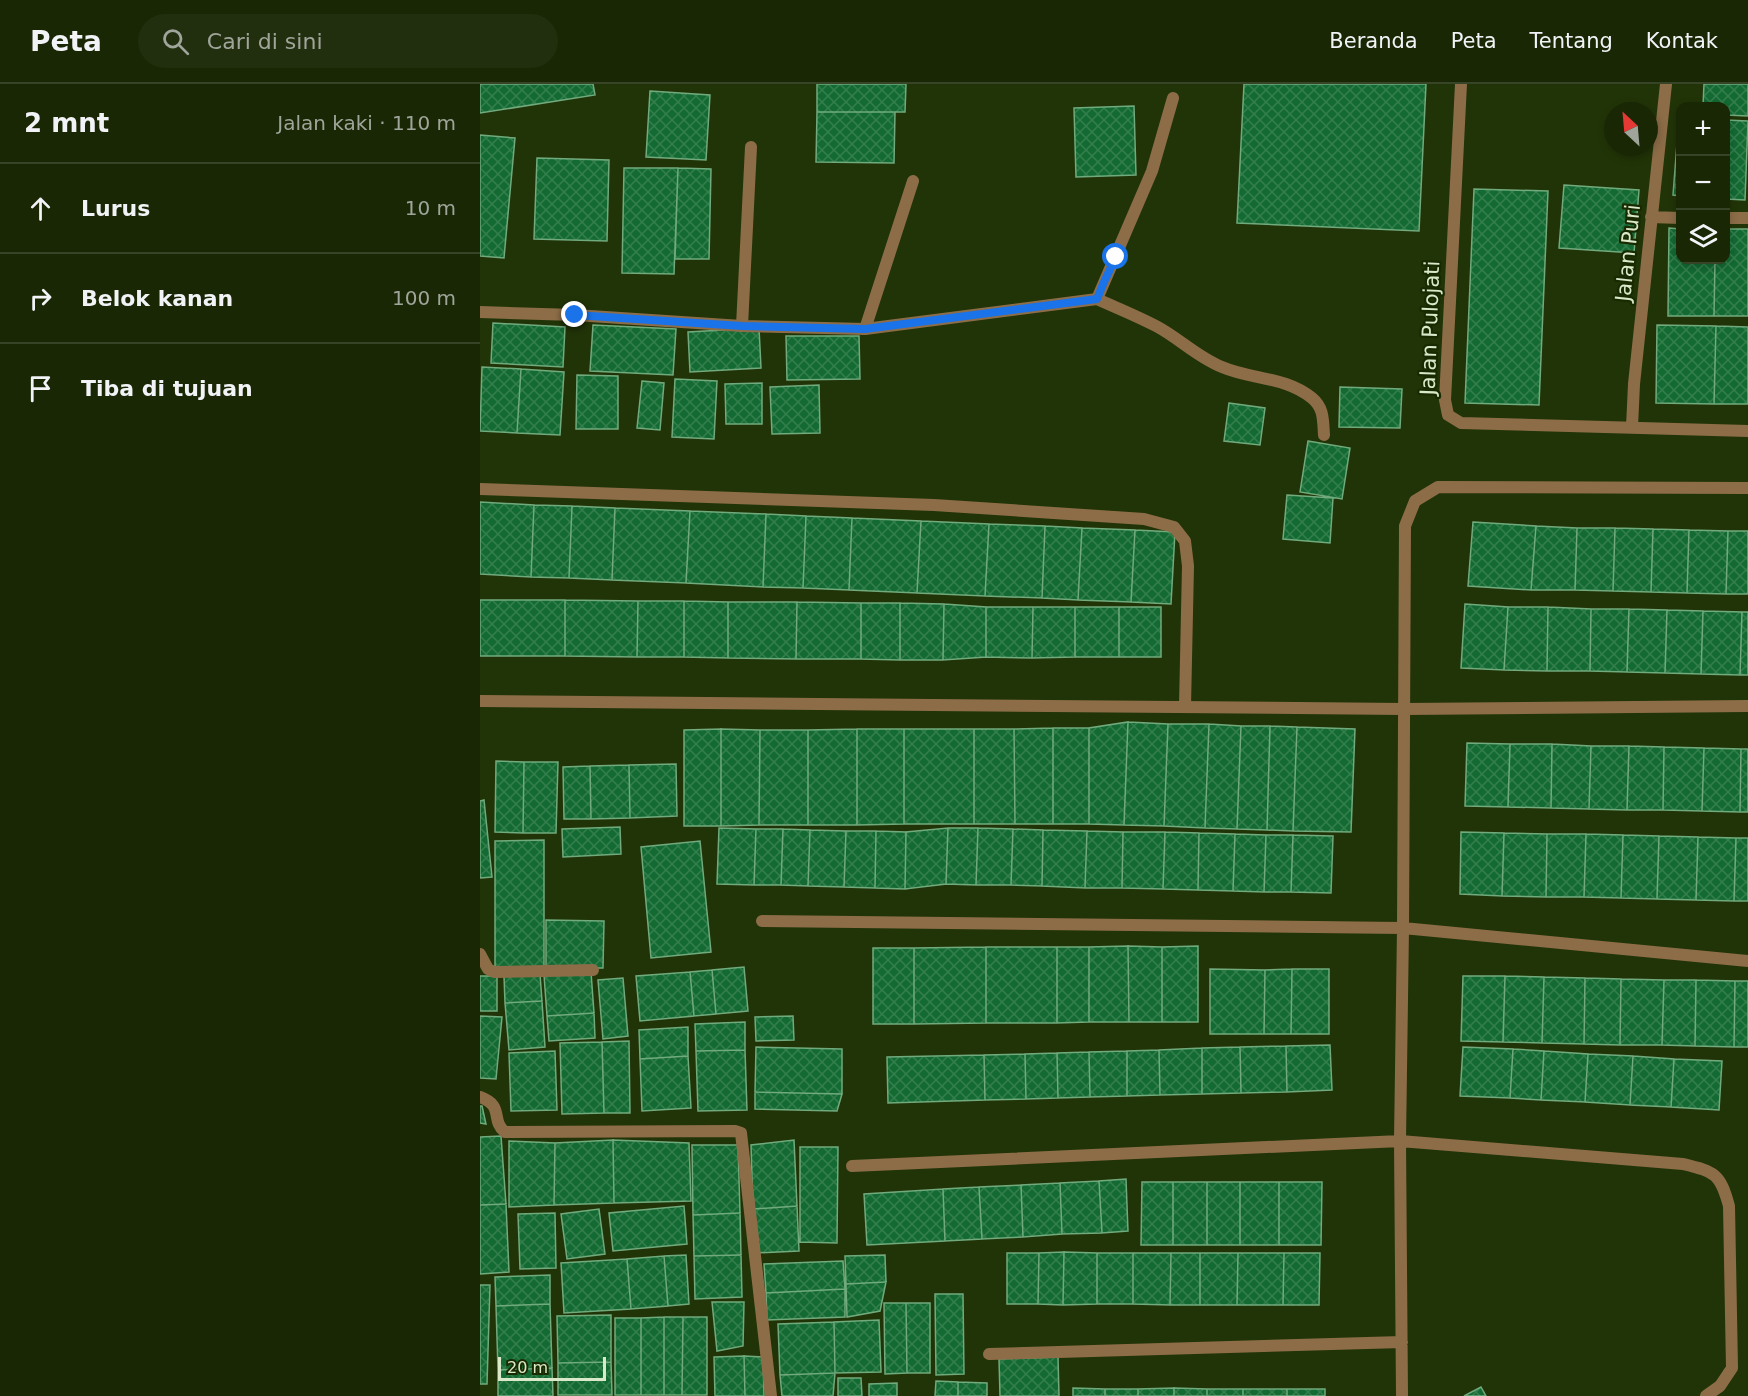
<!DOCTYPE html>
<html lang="id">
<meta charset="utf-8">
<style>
:root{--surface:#192705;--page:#222f0f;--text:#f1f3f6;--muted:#9fa59a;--line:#374427}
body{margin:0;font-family:"DejaVu Sans",sans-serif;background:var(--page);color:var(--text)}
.controls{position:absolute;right:18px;top:18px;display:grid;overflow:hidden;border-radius:12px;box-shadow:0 3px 9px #0003}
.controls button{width:54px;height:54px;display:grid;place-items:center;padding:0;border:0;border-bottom:2px solid var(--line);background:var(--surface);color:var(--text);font:30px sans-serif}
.compass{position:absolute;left:1124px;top:18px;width:54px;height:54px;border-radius:50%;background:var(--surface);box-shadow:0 3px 9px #0003;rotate:334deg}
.scale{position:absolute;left:18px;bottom:15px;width:108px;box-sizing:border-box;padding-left:6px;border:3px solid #d9e9ca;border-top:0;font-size:16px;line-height:21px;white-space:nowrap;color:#d9e9ca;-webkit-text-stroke:4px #182a00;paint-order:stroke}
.stop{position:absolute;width:18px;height:18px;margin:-14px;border:4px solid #1a73e8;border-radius:50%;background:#fff}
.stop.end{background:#1a73e8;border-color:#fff;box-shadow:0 2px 6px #0008}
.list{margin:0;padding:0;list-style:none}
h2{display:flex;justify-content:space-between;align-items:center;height:78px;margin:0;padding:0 24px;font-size:26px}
h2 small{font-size:20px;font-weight:400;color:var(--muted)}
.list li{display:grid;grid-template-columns:39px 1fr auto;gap:18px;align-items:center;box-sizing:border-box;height:90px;padding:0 24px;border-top:2px solid var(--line)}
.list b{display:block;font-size:22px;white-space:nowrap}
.list em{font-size:20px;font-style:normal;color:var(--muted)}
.icon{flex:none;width:33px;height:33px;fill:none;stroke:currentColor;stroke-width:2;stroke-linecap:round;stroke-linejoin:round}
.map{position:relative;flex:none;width:1268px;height:1312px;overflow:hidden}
header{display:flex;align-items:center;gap:36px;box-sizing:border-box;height:84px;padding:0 30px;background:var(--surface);border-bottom:2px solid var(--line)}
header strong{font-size:28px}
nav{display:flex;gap:33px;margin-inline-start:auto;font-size:21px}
.search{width:420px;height:54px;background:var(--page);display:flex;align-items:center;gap:15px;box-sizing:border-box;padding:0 21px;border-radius:33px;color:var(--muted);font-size:22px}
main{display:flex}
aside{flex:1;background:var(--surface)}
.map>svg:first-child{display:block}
</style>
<header>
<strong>Peta</strong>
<div class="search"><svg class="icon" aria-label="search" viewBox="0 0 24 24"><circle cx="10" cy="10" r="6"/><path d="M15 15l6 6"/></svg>Cari di sini</div>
<nav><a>Beranda</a><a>Peta</a><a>Tentang</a><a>Kontak</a></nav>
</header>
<main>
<aside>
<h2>2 mnt<small>Jalan kaki · 110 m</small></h2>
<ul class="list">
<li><svg class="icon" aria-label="ahead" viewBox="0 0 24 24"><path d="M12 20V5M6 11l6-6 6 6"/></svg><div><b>Lurus</b></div><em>10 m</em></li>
<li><svg class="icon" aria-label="right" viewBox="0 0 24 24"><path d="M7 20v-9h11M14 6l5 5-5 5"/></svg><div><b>Belok kanan</b></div><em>100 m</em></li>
<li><svg class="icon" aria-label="arrive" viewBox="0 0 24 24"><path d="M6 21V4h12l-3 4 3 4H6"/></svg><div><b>Tiba di tujuan</b></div></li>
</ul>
</aside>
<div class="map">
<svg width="1268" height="1312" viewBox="0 0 1268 1312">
<defs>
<pattern id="building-cross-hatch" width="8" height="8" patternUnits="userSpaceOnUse" patternTransform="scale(1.5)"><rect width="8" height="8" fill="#136a32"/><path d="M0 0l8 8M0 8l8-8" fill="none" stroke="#357f4e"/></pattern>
</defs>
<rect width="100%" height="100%" fill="#213407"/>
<path fill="url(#building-cross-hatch)" stroke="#71aa7d" stroke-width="1.5" d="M0,0h113l2,11 -115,18z
M337,0h89l-1,28h-88z
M764,0h182l-7,147 -182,-8z
M1224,0h44v32l-22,-1v-9h-23z
M170,7l60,4 -4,65 -60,-3z
M654,22l2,69 -60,2 -2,-69z
M337,28h78l-1,51 -78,-1z
M1199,33h1v79l-7,-1z
M1246,36l22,1 -3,79 -19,-1z
M0,51l35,3 -11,120 -24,-2z
M57,74l72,2 -2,81 -73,-2z
M144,84h54l-4,106 -52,-1z
M198,84l33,1 -2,90h-34z
M1084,101l75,5 -5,63 -75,-5z
M994,105l74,2 -9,214 -74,-2z
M1189,144l11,1v31h35l-1,56h-46z
M1246,145h22v87h-34l1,-56h11z
M13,239l72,4 -2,40 -72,-4z
M113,241l83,4 -3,46 -83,-4z
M1177,241l59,1 -2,78 -58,-1z
M1236,242l32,1v77h-34z
M279,244l2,40 -71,4 -2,-40z
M306,252h73l1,43 -73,1z
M2,283l39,2 -4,64 -37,-2z
M41,285l43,3 -4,63 -43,-2z
M97,291l41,1v53h-42z
M195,295l42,2 -3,58 -42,-2z
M162,297l22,2 -4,47 -23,-2z
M282,299v41h-36l-1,-40z
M339,301l1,48 -48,1 -2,-47z
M860,303l62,2 -2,39 -61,-1z
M749,319l36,5 -5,37 -36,-4z
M828,357l42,7 -8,51 -42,-7z
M807,411l46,3 -3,45 -47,-4z
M0,418l54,3 -3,72 -51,-3z
M54,421l38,1 -3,72 -38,-1z
M92,422l43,2 -3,72 -43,-2z
M135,424l75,3 -4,72 -74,-3z
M210,427l76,3 -3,73 -77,-4z
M286,430l40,2 -3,72 -40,-1z
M326,432l46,2 -3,72 -46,-2z
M372,434l69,3 -4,72 -68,-3z
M441,437l68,3 -4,72 -68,-3z
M993,438l63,4 -5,64 -63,-4z
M509,440l56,2 -3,72 -57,-2z
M565,442l37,2 -4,72 -36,-2z
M1056,442l41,2 -2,62h-44z
M602,444l53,2 -4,72 -53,-2z
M1097,444h38l-2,63 -38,-1z
M1135,444l38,1 -2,63 -38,-1z
M1173,445l36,1 -2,63 -36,-1z
M655,446l40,2 -4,72 -40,-2z
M1209,446l39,1 -2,63 -39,-1z
M1248,447h20v63h-22z
M0,516h85v56h-85z
M85,516l73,1 -1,56 -72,-1z
M158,517h46v56h-47z
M204,517l44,1v56l-44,-1z
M248,518h69l-1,57 -68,-1z
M317,518l64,1v56h-65z
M381,519h39v57l-39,-1z
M420,519l44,1 -1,56h-43z
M464,520l42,3v50l-43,3z
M985,520l43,3 -4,63 -43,-2z
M506,523h47l-1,51 -46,-1z
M553,523h42v50l-43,1z
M595,523h44v50h-44z
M639,523h42v50h-42z
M1028,523h40l-1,64 -43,-1z
M1068,523l43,2 -1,62h-43z
M1111,525h38l-2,63 -37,-1z
M1149,525l38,1 -2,63 -38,-1z
M1187,526l36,1 -2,63 -36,-1z
M1223,527l39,1 -2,63 -39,-1z
M1262,528h6v63h-8z
M648,638l-4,103 -35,-1v-96z
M648,638l40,2 -4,102 -40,-1z
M688,640h41l-4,104 -41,-2z
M729,640l32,2 -4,103 -32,-1z
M761,642h29l-3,104 -30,-1z
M790,642l27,1 -4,104 -26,-1z
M817,643l58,2 -4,103 -58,-1z
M573,644v96h-38l-1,-95z
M573,644h36v96h-36z
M241,645v97h-37v-96z
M241,645l39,1 -1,95 -38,1z
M377,645v96h-49v-95z
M377,645h47v95l-47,1z
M424,645h70v95h-70z
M494,645h40l1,95h-41z
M280,646h48v95h-49z
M987,659l43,1 -2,63 -43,-1z
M1030,660h42l-1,64 -43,-1z
M1072,660l39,2 -2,63 -38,-1z
M1111,662h38l-2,64 -38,-1z
M1149,662l35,1 -1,63h-36z
M1184,663l40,1 -2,63 -39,-1z
M1224,664l37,1 -1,63 -38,-1z
M1261,665h7v63h-8z
M16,677l28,1 -1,71 -28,-1z
M44,678h34l-2,71h-33z
M196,680l1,52 -47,2 -1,-53z
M149,681l1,53 -39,1 -1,-53z
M110,682l1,53h-27l-1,-52z
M4,716l8,77 -12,1v-77z
M140,743l1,27 -58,3 -1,-28z
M239,744l37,1 -2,56 -37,-1z
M468,744l-2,56 -41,5 1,-57z
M468,744h30l-2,57 -30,-1z
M498,744l35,1 -2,56h-35z
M276,745h27l-2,56h-27z
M303,745l27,1 -2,56 -27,-1z
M533,745l30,1 -1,56 -31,-1z
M330,746l36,1 -2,56 -36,-1z
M563,746l44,1 -2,57 -43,-2z
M366,747h30l-1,57 -31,-1z
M396,747l30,1 -1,57 -30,-1z
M607,747l36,1 -1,56h-37z
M643,748h42l-2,57 -41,-1z
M685,748l34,1 -1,57 -35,-1z
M981,748l43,1 -2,63 -42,-2z
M719,749l36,1 -2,57 -35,-1z
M1024,749l43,1 -1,63 -44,-1z
M755,750l31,1 -2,57 -31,-1z
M1067,750h39l-2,63h-38z
M1106,750l37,1 -2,63 -37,-1z
M786,751h27l-2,57h-27z
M813,751l40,1 -2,57 -40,-1z
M1143,751l36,1 -2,63 -36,-1z
M1179,752l39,1 -2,63 -39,-1z
M1218,753l38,1 -2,63 -38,-1z
M1256,754h12v63h-14z
M64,756v127l-49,1v-127z
M220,757l11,111 -60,6 -10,-111z
M66,836l58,1 -1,47h-57z
M648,862l1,76h-40v-75z
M648,862l34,1v75h-33z
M718,862v76h-36v-75z
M506,863v76l-72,1v-76z
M506,863h71v76h-71z
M577,863h32v75l-32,1z
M393,864h41v76h-41z
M264,883l4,44 -32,3 -4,-44z
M730,885l55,1 -1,64h-54z
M812,885l-1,65h-27l1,-64z
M812,885h37v65h-38z
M232,886l4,44 -22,2 -4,-44z
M111,888l3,41 -47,3 -3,-41z
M210,888l4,44 -54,5 -4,-45z
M60,890l2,27 -37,2 -1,-27z
M0,892h17v35h-17z
M983,892h42l-2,66 -42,-1z
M1025,892l39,1 -2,66 -39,-1z
M1064,893l41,1 -1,66 -42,-1z
M143,894l5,58 -25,3 -5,-59z
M1105,894l36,1 -1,66 -36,-1z
M1141,895l43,1 -2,65h-42z
M1184,896h32l-1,66 -33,-1z
M1216,896l39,1 -1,66 -39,-1z
M1255,897h13v66h-14z
M62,917l3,46 -36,3 -4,-47z
M114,929l1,25 -46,3 -2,-25z
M0,932l22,1 -6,62 -16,-1z
M313,932l1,24 -38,1 -1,-24z
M265,938v28l-49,1 -1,-27z
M208,943v29l-48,3 -1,-29z
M149,957l1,72h-26l-2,-71z
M122,958l2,71 -42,1 -2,-71z
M850,961l2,45 -45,2 -1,-46z
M806,962l1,46 -46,1 -1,-46z
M276,963l86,2v45l-87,-2z
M760,963l1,46 -39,1v-46z
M983,963l50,2 -3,49 -50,-2z
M722,964v46l-42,1 -1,-45z
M1033,965l31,2 -3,49 -31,-2z
M265,966l2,60 -49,1 -2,-60z
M679,966l1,45 -33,1v-45z
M75,967l2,59 -46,1 -2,-58z
M647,967v45l-37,1 -1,-45z
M1064,967l44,3 -3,48 -44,-2z
M609,968l1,45 -32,1 -1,-45z
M577,969l1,45 -32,1 -1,-45z
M545,970l1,45 -41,1 -1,-45z
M1108,970l45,2 -3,49 -45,-3z
M504,971l1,45 -97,3 -1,-46z
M208,972l3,52 -49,3 -2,-52z
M1153,972l41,3 -3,48 -41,-2z
M1194,975l48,2 -3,49 -48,-3z
M275,1008l87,2 -5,17 -82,-2z
M0,1022h2l4,18 -6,-1z
M21,1052l5,68 -26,1v-68z
M133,1056l1,63 -60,2 1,-62z
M133,1056l76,3 2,58 -77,2z
M314,1056l3,66 -44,3 -2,-64z
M29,1057l46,2 -1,62 -45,2z
M212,1061h46l2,68 -47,2z
M320,1063h38l-1,96 -37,-1z
M646,1095l2,52 -26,2 -3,-52z
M619,1097l3,52 -40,1 -2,-51z
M662,1098h31v63h-32z
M693,1098h34v63h-34z
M727,1098h33v63h-33z
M760,1098h39v63h-39z
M799,1098h43l-1,63h-42z
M580,1099l2,51 -39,3 -2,-52z
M541,1101l2,52 -41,2 -3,-52z
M499,1103l3,52 -37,2 -2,-52z
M463,1105l2,52 -78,4 -3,-51z
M26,1120l3,68 -29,2v-69z
M204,1122l3,38 -74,7 -4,-38z
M317,1122l2,45 -44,2 -2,-44z
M119,1125l6,45 -38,5 -6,-45z
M75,1129l1,55 -36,1 -2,-55z
M260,1129l1,42 -47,1 -1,-41z
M584,1168l-1,53 -25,-1 1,-51z
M584,1168l33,1v51l-34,1z
M527,1169h32l-1,51h-31z
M617,1169h36v51h-36z
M653,1169h38l-1,52 -37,-1z
M691,1169h29v52h-30z
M720,1169h38l-1,52h-37z
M758,1169h46l-1,52h-46z
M804,1169h36l-1,52h-36z
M206,1171l3,49 -21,2 -4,-50z
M261,1171l1,42 -47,2 -1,-43z
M405,1171l1,27 -40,2 -1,-28z
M184,1172l4,50 -37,3 -4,-50z
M147,1175l4,50 -67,4 -3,-50z
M363,1177l2,28 -79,4 -2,-29z
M70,1191v29l-54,2 -1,-29z
M406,1198l-6,29 -33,6 -1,-33z
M0,1201h10l-3,99h-7z
M365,1205v28l-78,3 -1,-27z
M455,1210h28l1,80 -28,1z
M232,1218h32l-1,44 -26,5z
M404,1219h22l1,70 -22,1z
M426,1219h24v70h-23z
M70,1220l2,64 -54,2 -2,-64z
M131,1231v47l-53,1 -1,-47z
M184,1233h19l-1,78h-18z
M184,1233v78h-23v-77z
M203,1233h24v78h-25z
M135,1234h26v77h-26z
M399,1236l2,52 -46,1 -1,-51z
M354,1238l1,51 -55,2 -2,-51z
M264,1272l19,1 1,39h-19z
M264,1272l1,40h-30l-1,-39z
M578,1273l1,39h-59l-1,-37z
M131,1278l1,33h-54v-32z
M72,1284l1,28h-55v-26z
M355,1289l-2,23h-51l-2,-21z
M358,1294h23l1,18h-24z
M456,1297l22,1v14h-23z
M478,1298l29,1v13h-29z
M417,1299v13h-28v-12z
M1001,1303l5,9h-22z
M593,1304l32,1v7h-32z
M694,1304v8h-36v-7z
M694,1304l33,1v7h-33z
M625,1305h33v7h-33z
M727,1305h36v7h-36z
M763,1305h44v7h-44z
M807,1305h38v7h-38z"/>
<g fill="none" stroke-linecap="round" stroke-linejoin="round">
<path stroke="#8d6d48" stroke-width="12" d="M262,242l9,-179
M385,245l48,-148"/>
<path stroke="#8d6d48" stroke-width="12" d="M981,0l-16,316 3,15 13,8 287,8
M1171,133l29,1
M1246,134h22
M617,215c20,9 40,17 59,27 23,12 41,31 66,41 30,13 63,9 90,31 12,10 11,22 12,37
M0,228l95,3 167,11 123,3 232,-30 55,-128 21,-73
M1152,343l2,-43 32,-300
M0,405l454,16 210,14 30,8 11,14 3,25 -3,140
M0,617l924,8 344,-3
M282,837l641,7 345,33
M0,870l8,15 6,3 99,-2
M0,1013c25,9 10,23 25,35l230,-1 6,2 30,263
M372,1082l548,-25 283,23c32,8 37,9 46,42l3,162 -12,18 -14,10
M509,1270l413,-12
M922,1312l-2,-255 3,-213 2,-402 10,-25 23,-14 310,1"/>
</g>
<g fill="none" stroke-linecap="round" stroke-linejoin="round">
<path stroke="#1a73e8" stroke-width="8" d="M95,231l167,11 123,3 232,-30 7,-17 12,-25"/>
</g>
<g text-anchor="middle" stroke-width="4.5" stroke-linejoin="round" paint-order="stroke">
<g font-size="21" fill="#d9e9ca" stroke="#182a00">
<text transform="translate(1148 169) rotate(-84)" y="7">Jalan Puri</text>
<text transform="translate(950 244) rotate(-88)" y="7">Jalan Pulojati</text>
</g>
</g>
</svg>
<div class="controls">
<button>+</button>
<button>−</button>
<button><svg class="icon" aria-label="layers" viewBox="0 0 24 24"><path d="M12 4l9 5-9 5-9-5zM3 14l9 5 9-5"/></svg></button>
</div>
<svg class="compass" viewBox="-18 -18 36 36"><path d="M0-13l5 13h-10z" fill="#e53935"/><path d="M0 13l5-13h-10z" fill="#9fa59a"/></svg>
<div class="scale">20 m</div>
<div class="stop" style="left:636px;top:173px"></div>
<div class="stop end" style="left:95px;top:231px"></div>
</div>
</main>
